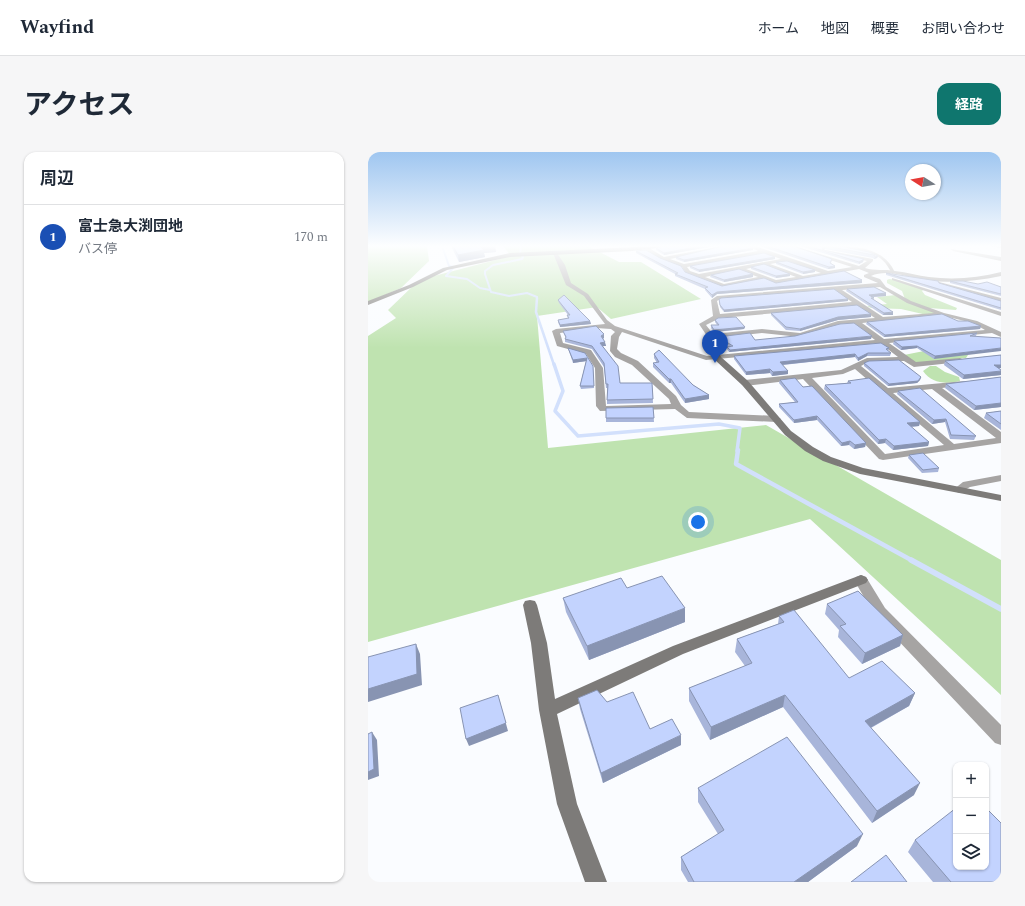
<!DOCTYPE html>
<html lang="ja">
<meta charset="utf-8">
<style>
:root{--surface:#fff;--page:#f6f6f7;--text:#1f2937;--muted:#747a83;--line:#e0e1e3;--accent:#0f766e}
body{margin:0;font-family:Spectral,"Noto Sans JP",serif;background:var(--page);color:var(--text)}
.controls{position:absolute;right:12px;bottom:12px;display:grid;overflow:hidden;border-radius:8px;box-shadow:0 1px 3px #0004}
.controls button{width:36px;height:36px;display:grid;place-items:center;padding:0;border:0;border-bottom:1px solid var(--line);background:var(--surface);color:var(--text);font:20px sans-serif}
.compass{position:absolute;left:537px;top:12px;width:36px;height:36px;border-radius:50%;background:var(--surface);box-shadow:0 1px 3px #0004;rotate:281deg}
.you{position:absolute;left:330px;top:370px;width:14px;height:14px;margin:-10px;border:3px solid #fff;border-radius:50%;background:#1a73e8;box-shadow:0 0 0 6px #1a73e833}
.badge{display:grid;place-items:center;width:26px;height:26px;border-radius:50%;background:var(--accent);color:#fff;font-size:13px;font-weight:700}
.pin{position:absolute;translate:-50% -33px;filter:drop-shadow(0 1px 2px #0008)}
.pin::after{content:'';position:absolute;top:21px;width:14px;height:12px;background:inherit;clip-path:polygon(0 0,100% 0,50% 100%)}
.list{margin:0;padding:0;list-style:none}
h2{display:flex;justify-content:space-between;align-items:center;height:52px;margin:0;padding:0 16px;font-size:17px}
h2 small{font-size:13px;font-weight:400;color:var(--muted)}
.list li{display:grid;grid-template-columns:26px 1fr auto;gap:12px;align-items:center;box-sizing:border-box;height:64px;padding:0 16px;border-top:1px solid var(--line)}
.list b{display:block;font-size:15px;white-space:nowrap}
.list p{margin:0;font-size:13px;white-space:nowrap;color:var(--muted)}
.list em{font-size:13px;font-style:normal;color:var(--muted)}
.icon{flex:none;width:22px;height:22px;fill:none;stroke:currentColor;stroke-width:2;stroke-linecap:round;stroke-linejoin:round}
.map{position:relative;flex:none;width:633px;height:730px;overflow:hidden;border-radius:12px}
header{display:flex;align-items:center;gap:24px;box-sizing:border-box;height:56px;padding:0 20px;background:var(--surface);border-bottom:1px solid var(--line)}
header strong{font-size:19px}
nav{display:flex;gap:22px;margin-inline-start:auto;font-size:14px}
.intro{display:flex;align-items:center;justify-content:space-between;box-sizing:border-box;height:96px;padding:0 24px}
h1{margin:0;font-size:28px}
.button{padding:10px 18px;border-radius:12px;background:var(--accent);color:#fff;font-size:14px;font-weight:700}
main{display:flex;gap:24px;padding:0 24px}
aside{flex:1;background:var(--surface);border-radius:12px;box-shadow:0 1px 3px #0004}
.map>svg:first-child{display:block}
</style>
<header>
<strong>Wayfind</strong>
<nav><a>ホーム</a><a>地図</a><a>概要</a><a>お問い合わせ</a></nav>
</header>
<div class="intro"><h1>アクセス</h1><a class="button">経路</a></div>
<main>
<aside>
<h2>周辺<small></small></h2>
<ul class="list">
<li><span class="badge" style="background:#1a4fb4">1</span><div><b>富士急大渕団地</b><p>バス停</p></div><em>170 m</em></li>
</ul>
</aside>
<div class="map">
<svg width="633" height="730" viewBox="0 0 633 730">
<rect width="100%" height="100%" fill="#fafcff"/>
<path fill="#bfe3b0" d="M0,94h59l2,15 -28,27 -33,14z
M135,94h85l31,16h22l60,37 -90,20 -14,-12 -60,9 11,132 218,-23 235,135v135l-191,-176 -442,123v-306l28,-18 -8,-8 27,-26 19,-8 77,-20z
M521,127l9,1 26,9 -2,2 3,4 32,13 -1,2 -27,-2 10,6 -12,1 -26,-6 -30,-1 -4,-2 20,-2 -10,-7 19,-2 9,4 -3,-8 -15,-8v-3z
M581,194l19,9 -2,3 -51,5 -11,-8z
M562,214h6l9,6 14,5 1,4c-14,3 -28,3 -37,-10z"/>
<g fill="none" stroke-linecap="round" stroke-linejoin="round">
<path stroke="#d2e0fc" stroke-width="2" d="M74,94l7,20 5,1 -8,9 21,3 13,9 10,2
M153,94l-1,8 3,3 -1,2 -29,6 -8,6v3l6,18 18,4 18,-3 10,4v2"/>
<path stroke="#d2e0fc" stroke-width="2.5" d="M169,146l-1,14 18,53"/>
<path stroke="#d2e0fc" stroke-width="3.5" d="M186,212l9,27 -8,20 23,25 141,-12 21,4 -3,23"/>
<path stroke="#d2e0fc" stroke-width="4.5" d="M370,298l-2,14 177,97"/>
<path stroke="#d2e0fc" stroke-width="5.5" d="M543,408l90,49"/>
<path fill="#a6a4a3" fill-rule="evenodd" d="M470,94c22,0 48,4 57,27l-3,1c-13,-28 -31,-19 -54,-28z"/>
<path fill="#a6a4a3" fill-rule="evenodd" d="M355,94h11l-64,13 14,5 74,-13 -10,-5h7l73,25 24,-4 -66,-21h8l65,20 8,-5 -44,-10 2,-1 48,9v2l-8,7c10,3 20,1 30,3 12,1 23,5 34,6 24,3 49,1 72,-5v4c-23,5 -48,7 -72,5 -18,-2 -40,-13 -58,-5l9,3 6,8 25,14 33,12 33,8 24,11v5l-9,-4 -103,10 27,19 44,-4 4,2 -4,2 -46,5 -10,-6 -36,1 -7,4 27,22 77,-7v4l-23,3 59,44v11l-118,17 -4,-1 -76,-80 -58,7 -4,-3 4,-3 96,-10 26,-12 31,-1 -17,-13 -175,16 -84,-28 -3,5 -2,12 4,4 17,8 38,35 5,9 8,7 87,4 5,3 -5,3 -89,-4 -12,-9 -75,2 -4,-5 -1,-38 -9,-14 -29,-8 -5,-15 4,-2 49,-5 -21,-28 -18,-11 -13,-32h4l8,12 6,18 17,11 19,26 8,6 92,30 168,-16 -21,-16 -15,1 -39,12 -38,-4 -47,5 -1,7h-6l-1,-9 -8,-12 14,-8 -2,-16 6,-4 161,-13 -14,-6v-2l5,-2 -10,-4 -83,15 -12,-5 -42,8 -36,-14 -4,-6 -21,-8 -16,-10 4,-1 15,9zM396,101l17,6 -82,15 -9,-3 -3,-4zM419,109l34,12 -18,3 -33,-12zM396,113l32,12 -20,3 -30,-11zM371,118l19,7 -34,7 -19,-7zM512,135l27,16 27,10 -51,4 -41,-27zM466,138l18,12 -132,12 -3,-13 3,-2zM489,154l18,12 -37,3 -38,12 -38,-4 -49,5 -7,-9 14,-7zM572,163l33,8 12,7 -101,9 -22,-16zM228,176l15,1 4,3 -4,4 -1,15 5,6 17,8 37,34 2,5 -65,2 -3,-38 -12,-18 -28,-7 -3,-10zM487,217l89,76 -59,9 -73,-76 31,-4zM564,237l64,49 -42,6 -61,-51z
M621,94h12v2z
M583,97l50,8v4l-48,-10z
M524,126l109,34v4l-109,-36z
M571,130l62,16v4l-62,-18z
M633,323v6l-31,6 -11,6 -6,-3 10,-8z
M493,423l5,2 19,31 116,117v20l-6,-2 -120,-127 -21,-36 2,-3z"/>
<path fill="#7d7b79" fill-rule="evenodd" d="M287,94h18l-41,5 -122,6 -63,13 -34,17 -45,18v-4l41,-16 34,-17 67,-15z
M340,192h6l7,13 27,24 43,50 22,16 18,10 32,11 138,27v6l-141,-27 -37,-13 -18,-10 -20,-16 -43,-50 -27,-25 -8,-14z
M493,423l5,2 2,3 -2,3 -183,71 -126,60 20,90 30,78h-22l-28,-78 -18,-94 -8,-67 -8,-38 2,-4 5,-1 5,1 2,4 10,38 8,56 118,-53z"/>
</g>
<path fill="#a8b5da" d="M83,94h44l1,6 -12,1 1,4 -26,5z
M296,94h50l-50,9 -8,-5v-2z
M392,94h33l39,13 -1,4 4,3v2l-7,1z
M432,94h40l38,10 -1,2 -3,1 -1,-1 -48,-9 -2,1 41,9 -1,3 -4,2z
M385,98l-69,12 -8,-3v-2z
M268,99l24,7 25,14 37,14 54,-3 86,-3v3l-145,11 -5,4 -7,-8v-1l-30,-13v-2l-39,-21z
M407,105v2l-76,13 -9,-4v-2z
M408,110l39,8v2l-12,2 -27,-10z
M383,115l39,7v2l-14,2 -25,-9z
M518,121l53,10 62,18v9l-115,-35z
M343,123l42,2 -29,5 -14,-5z
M582,129l51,6v9l-51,-13z
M479,137l39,4v3l-13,1 1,1 -1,1 20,16h-10l-37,-24z
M351,147l129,2 -124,11 -4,-5z
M190,148l32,21 1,3 -31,3 -2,-5v-2l10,-1 -1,-4h1l-9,-12z
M403,161l100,4 -33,3 -38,11 -14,-1 -15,-15z
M347,168l30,7 -1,2 -30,3 -3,-4v-3h6l-2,-3z
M499,170l114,4 -1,3 -96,8 -18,-13z
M195,179l41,3v4l-1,1 3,7h-3l17,37h32l1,20 -46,1v-16h-1l-2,-21 -12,-18 -27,-7v-3l1,-1 -2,-4z
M609,181l-1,3 -42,23 -17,-11 -16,2 -8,-6 1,-3z
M350,185l37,3 116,-1 -142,13 -2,-3v-2l2,-1 -11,-7z
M200,196l25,18 1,22 -13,1 -1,-3 6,-25 -13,2z
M521,196l-1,3 3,2 -1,3h-23l-9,5 -3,-4 -72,8 5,9 -16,2 -2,-3 -24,2 -12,-16v-3z
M286,202l39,31 16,10v4l-24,4 -14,-20h-2l-16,-16v-4h4l-3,-5z
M633,203v13l-2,1 2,6 -38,4 -19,-14 1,-4z
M496,211l57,14 -1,3 -3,3 -29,3 -24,-20z
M633,225v30l-27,3 -29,-22 1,-4z
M412,228l23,7 63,56 -1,4 -11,2 -5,-4 -8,1 -24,-26 -23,3 -15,-16v-3l16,-2 -16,-19z
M480,229l72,41 -1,4 -8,1 18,15 -1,4 -35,4 -8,-7 -7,1 -54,-55 1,-4 22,-2z
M530,239l78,45 -2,4 -24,-1 -5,-17 -13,2 -35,-30z
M285,255l1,15h-48v-4z
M633,259v19l-17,-12 2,-5z
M541,303l30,13 -1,4 -16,1 -14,-15z
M259,436l58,34 -96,38 -23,-48 -3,-14z
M459,452l76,31 -3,11 -38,18 -24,-27 1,-7 -14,-16z
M411,464l70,62 66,15 -6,13 -38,22 43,67 -42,28 -89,-116 -73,33 -21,-39v-13l56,-22 -10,-14 2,-13 41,-15z
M210,546l29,4 43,27 31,16 -78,38 -23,-74z
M330,636l159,58 -49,36h-120l-7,-12v-13l37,-23 -20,-32z
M547,688l86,42h-68l-25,-30z"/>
<path fill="#8894b2" d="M118,94h9l1,6 -12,1 1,4 -26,5 -1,-7 23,-8z
M333,94h13l-50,9v-2z
M458,94l-1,3 -3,2v-3z
M385,96v2l-69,12v-2z
M510,104l-1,2 -3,1 1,-2z
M407,105v2l-76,13v-2z
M496,107l-1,3 -4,2v-2z
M467,114v2l-7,1 1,-2z
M447,118v2l-12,2v-2z
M385,122v3l-29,5v-2z
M422,122v2l-14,2v-2z
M494,128v3l-145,11 -5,4v-3l5,-3z
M518,141v3l-17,1v-2z
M480,147v2l-124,11v-2z
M525,160v3h-10l1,-2z
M503,162v3l-33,3 -38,11v-2l38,-12z
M222,169l1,3 -31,3v-2z
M613,174l-1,3 -96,8 1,-2z
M377,175l-1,2 -30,3v-2z
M236,182v4l-3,1v-3z
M504,184l-1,3 -142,13 1,-2z
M237,190l1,4h-5l-1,-3z
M549,194v2l-16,2 1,-3z
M633,196v3l-67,8 1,-3z
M500,201l-1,3 -9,5v-3z
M487,202v3l-75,8v-3z
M219,206v3l-14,2v-3z
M626,213h7v3l-9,1z
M402,217v4l-24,2v-3z
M420,219v3l-16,2 1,-4z
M633,219v4l-38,4 1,-4z
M553,225l-1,3 -3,3 -29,3 1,-2z
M301,227h2v4h-2z
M341,243v4l-24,4v-4z
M633,251v4l-27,3 2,-4z
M449,264v4l-23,3v-3z
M578,267l-1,3 -13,2 2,-4z
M552,270l-1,4 -13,1 1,-4z
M518,287l-1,4 -7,1 1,-4z
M482,289l-1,4 -8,1 1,-3z
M561,290l-1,4 -35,4 1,-4z
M498,291l-1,4 -11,2 1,-4z
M317,456v14l-96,38 -2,-14z
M535,483l-3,11 -38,18 3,-11z
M48,492l4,10 2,31 -54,17v-13z
M547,541l-6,13 -48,27 4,-12z
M130,543l10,36 -39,15 -3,-7z
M417,543l-2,12 -73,33 1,-13z
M4,580l5,8 2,36 -11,4v-8z
M313,583v10l-78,38 -2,-10z
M552,631l-6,12 -42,28 5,-12z
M495,682l-6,12 -49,36h-14z"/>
<path fill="#c3d3fe" stroke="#8894b2" d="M85,94h33l-5,1 3,3 -26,5z
M296,94h37l-37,7 -8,-5z
M355,94h27l3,2 -69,12 -8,-3z
M399,94h26l39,13 -2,4 5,3 -6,1z
M440,94h17l-3,2 1,2 41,9 -5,3z
M458,94h14l29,6 9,4 -3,1 -1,-2z
M278,98l14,8 21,8 4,6 37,14 42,-8 12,5 68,-12 18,9 -145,12 -5,3 -7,-7 3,-1 -33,-13 3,-1 -42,-22z
M396,101l11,4 -76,13 -9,-4z
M419,109l28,9 -12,2 -27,-10z
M396,112l26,10 -14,2 -25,-9z
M371,117l14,5 -29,6 -13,-5z
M518,121l52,8 1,2 62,18v7z
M582,129h13l15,3 9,-2 14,5v7z
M506,135l12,6 -17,2 5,3h-3l22,14 -9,1 -37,-24z
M466,137l14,10 -124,11 -4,-5 -1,-6 2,-1z
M196,143l26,26 -30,4 -2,-5 11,-2 -2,-3h3l-12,-15z
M489,153l14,9 -33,3 -38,12 -14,-2 -15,-14z
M574,162l16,7h10l13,5 -96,9 -18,-13z
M368,165l9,10 -31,3 -3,-5h8l-4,-5 3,-2z
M486,171l18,13 -142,14 -3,-3 6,-1 -15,-9 32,-4 5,7 40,-4 45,-12z
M228,174l8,8 -3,2 4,6 -5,1 18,23 2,17h32l1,16 -46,1 1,-16h-2l-2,-21 -12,-17 -27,-7 1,-2 -3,-6z
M609,181l-7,3 31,2v10l-66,8 -18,-10 -15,1 -8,-6z
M513,191l8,5 -3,1 5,4h-23l-10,5 -3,-4 -75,8 8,9 -15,1 -3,-3 -24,3 -12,-16z
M200,196l17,5 8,13 1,20h-14l7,-28 -14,2z
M291,198l34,35 16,10 -24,4 -14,-20h-2l-16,-16 6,-1 -5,-8z
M633,203v10h-7l7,5v1l-37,4 -19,-14z
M531,208l22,17 -3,4 -29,3 -25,-21 5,-2z
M633,225v26l-25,3 -30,-22z
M427,226l8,9 9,-1 54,57 -11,2 -5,-4 -8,2 -25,-27 -23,4 -15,-16 19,-2 -18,-22z
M501,226l51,44 -13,1 22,19 -35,4 -8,-7 -7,1 -54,-55 26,-2 -3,-2z
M552,236l56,48 -25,-1 -5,-16 -12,1 -36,-29z
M285,255l1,11h-48v-10z
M633,259v13l-15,-11z
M555,301l16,15 -16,2 -14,-15z
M294,424l23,32 -98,38 -24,-48 58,-20 6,10z
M490,439l45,44 -38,18 -25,-27 6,-2 -19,-20z
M426,458l55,68 33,-17 33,32 -50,28 55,62 -43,28 -92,-116 -74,32 -22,-39 63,-25 -15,-24 47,-17 -5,-6z
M48,492l1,30 -49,15v-32z
M229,538l10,12 26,-10 17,37 22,-10 9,16 -80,38 -23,-75z
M130,543l8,28 -40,16 -6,-31z
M4,580l2,37 -6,3v-38z
M419,585l76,97 -69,48h-100l-13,-25 43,-27 -26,-42z
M588,656v59h30v-59l15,15v59h-50l-36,-42z
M518,703l21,27h-56z"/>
<linearGradient id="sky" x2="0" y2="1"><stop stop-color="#9fc6f0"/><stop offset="0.48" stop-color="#fdfeff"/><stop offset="1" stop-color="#fdfeff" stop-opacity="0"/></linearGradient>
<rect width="633" height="196" fill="url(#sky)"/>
</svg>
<div class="controls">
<button>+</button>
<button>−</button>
<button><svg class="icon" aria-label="layers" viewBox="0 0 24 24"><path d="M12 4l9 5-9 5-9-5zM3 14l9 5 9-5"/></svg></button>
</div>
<svg class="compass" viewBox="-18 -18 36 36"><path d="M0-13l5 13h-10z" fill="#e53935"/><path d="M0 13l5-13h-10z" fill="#747a83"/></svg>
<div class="you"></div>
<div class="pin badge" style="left:347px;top:211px;background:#1a4fb4">1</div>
</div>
</main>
